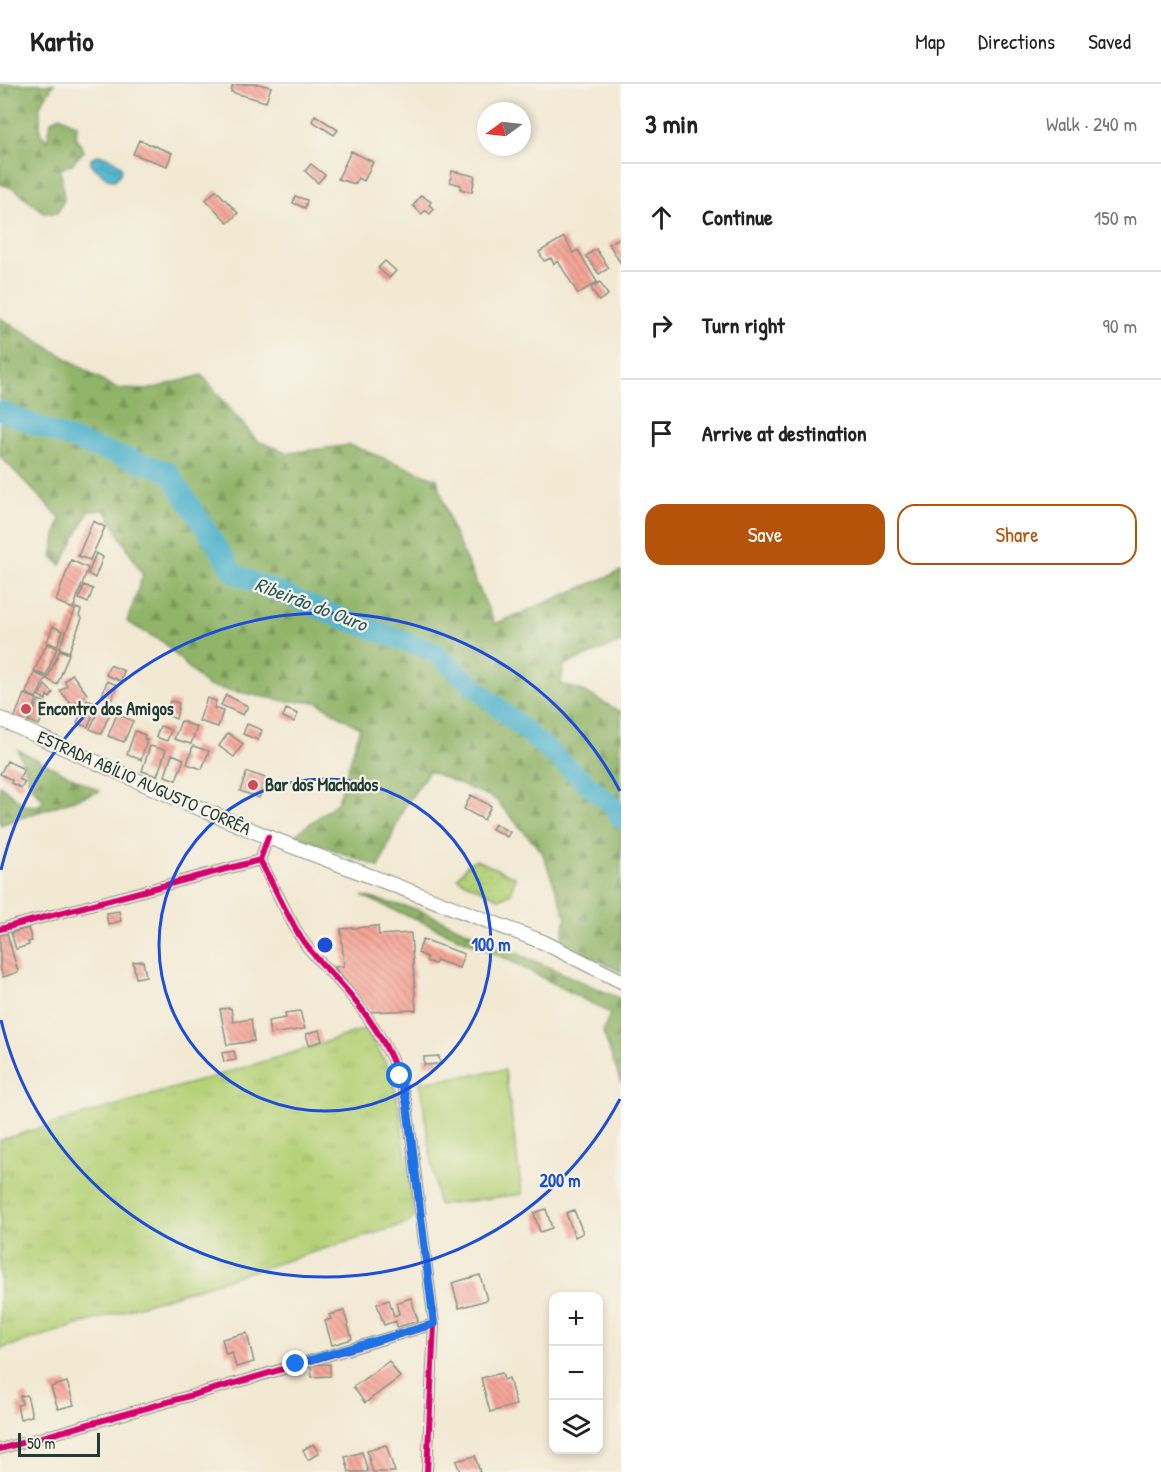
<!DOCTYPE html>
<meta charset="utf-8">
<style>
:root{--surface:#fff;--page:#f6f6f6;--text:#222;--muted:#767676;--line:#e0e0e0;--accent:#b45309}
body{margin:0;font-family:"Patrick Hand",sans-serif;background:var(--page);color:var(--text)}
.controls{position:absolute;right:18px;bottom:18px;display:grid;overflow:hidden;border-radius:12px;box-shadow:0 3px 9px #0003}
.controls button{width:54px;height:54px;display:grid;place-items:center;padding:0;border:0;border-bottom:2px solid var(--line);background:var(--surface);color:var(--text);font:30px sans-serif}
.compass{position:absolute;left:477px;top:18px;width:54px;height:54px;border-radius:50%;background:var(--surface);box-shadow:0 3px 9px #0003;rotate:255deg}
.scale{position:absolute;left:18px;bottom:15px;width:82px;box-sizing:border-box;padding-left:6px;border:3px solid #1f3d34;border-top:0;font-size:16px;line-height:21px;white-space:nowrap;color:#1f3d34;-webkit-text-stroke:4px #f7f3e8;paint-order:stroke}
.stop{position:absolute;width:18px;height:18px;margin:-14px;border:4px solid #1a73e8;border-radius:50%;background:#fff}
.stop.end{background:#1a73e8;border-color:#fff;box-shadow:0 2px 6px #0008}
.list{margin:0;padding:0;list-style:none}
h2{display:flex;justify-content:space-between;align-items:center;height:78px;margin:0;padding:0 24px;font-size:26px}
h2 small{font-size:20px;font-weight:400;color:var(--muted)}
.list li{display:grid;grid-template-columns:39px 1fr auto;gap:18px;align-items:center;box-sizing:border-box;height:108px;padding:0 24px;border-top:2px solid var(--line)}
.list b{display:block;font-size:22px;white-space:nowrap}
.list em{font-size:20px;font-style:normal;color:var(--muted)}
.actions{display:flex;gap:12px;padding:18px 24px}
.actions a{flex:1;padding:14px 0;border:2px solid var(--accent);border-radius:18px;text-align:center;font-size:21px;color:var(--accent)}
.actions .main{background:var(--accent);color:#fff}
.icon{flex:none;width:33px;height:33px;fill:none;stroke:currentColor;stroke-width:2;stroke-linecap:round;stroke-linejoin:round}
.map{position:relative;flex:none;width:621px;height:1388px;overflow:hidden}
header{display:flex;align-items:center;gap:36px;box-sizing:border-box;height:84px;padding:0 30px;background:var(--surface);border-bottom:2px solid var(--line)}
header strong{font-size:28px}
nav{display:flex;gap:33px;margin-inline-start:auto;font-size:21px}
main{display:flex}
aside{flex:1;background:var(--surface)}
.map>svg:first-child{display:block}
</style>
<header>
<strong>Kartio</strong>
<nav><a>Map</a><a>Directions</a><a>Saved</a></nav>
</header>
<main>
<div class="map">
<svg width="621" height="1388" viewBox="0 0 621 1388">
<defs>
<pattern id="grass-tufts" width="24" height="20" patternUnits="userSpaceOnUse" patternTransform="scale(1.5)"><rect width="24" height="20" fill="#b6d278"/><path d="M3 7l-1-3M5 7V3M7 7l1-3M15 17l-1-3M17 17v-4M19 17l1-3" fill="none" stroke="#9cb568"/></pattern>
<pattern id="forest-firs" width="22" height="20" patternUnits="userSpaceOnUse" patternTransform="scale(1.5)"><rect width="22" height="20" fill="#90b468"/><path d="M5 1l3.5 6h-7zM16 11l3.5 6h-7z" fill="#759456"/></pattern>
<pattern id="garden-dots" width="8" height="8" patternUnits="userSpaceOnUse" patternTransform="scale(1.5)"><rect width="8" height="8" fill="#b6d278"/><path d="M2 2h.1M6 6h.1" fill="none" stroke="#9cb568" stroke-width="1.8" stroke-linecap="round"/></pattern>
<pattern id="water-waves" width="16" height="10" patternUnits="userSpaceOnUse" patternTransform="scale(1.5)"><rect width="16" height="10" fill="#4db2cc"/><path d="M0 5q4-4 8 0t8 0" fill="none" stroke="#3f92a6"/></pattern>
<pattern id="building-back-hatch" width="6" height="6" patternUnits="userSpaceOnUse" patternTransform="scale(1.5)"><rect width="6" height="6" fill="#f7a599"/><path d="M-1 5l2 2M0 0l6 6M5-1l2 2" fill="none" stroke="#c7887e"/></pattern>
</defs>
<rect width="100%" height="100%" fill="#f7f3e8"/>
<filter id="ink" filterUnits="userSpaceOnUse"><feTurbulence type="fractalNoise" baseFrequency=".0167" numOctaves="2"/><feDisplacementMap in="SourceGraphic" scale="12" xChannelSelector="R" yChannelSelector="G"/><feConvolveMatrix kernelMatrix="1 2 1 2 8 2 1 2 1" color-interpolation-filters="sRGB"/></filter>
<filter id="wash" filterUnits="userSpaceOnUse"><feTurbulence type="fractalNoise" baseFrequency=".008" numOctaves="4" result="noise"/><feDisplacementMap in="SourceGraphic" scale="24" xChannelSelector="R" yChannelSelector="G"/><feGaussianBlur stdDeviation="1.35" result="paint"/><feColorMatrix in="noise" values="0 0 0 0 0 0 0 0 0 0 0 0 0 0 0 0 0 1.4 0 .05"/><feComposite in="paint" operator="in"/></filter>
<g filter="url(#wash)">
<rect width="100%" height="100%" fill="#f2e9d3"/>
<path fill="url(#grass-tufts)" stroke="#6a8856" stroke-width="1.5" d="M365,945l27,44 9,47 13,97 -6,6 -408,126v-209l289,-86z"/>
<path fill="url(#forest-firs)" stroke="#58784e" stroke-width="1.5" d="M0,0h54l-14,21v28l7,8 4,-20 9,-5 17,9 -1,13 8,13 -12,13 -11,5 3,31 -7,13h-13l-29,-24 -15,-5v-20l3,-3 -3,-9z
M0,234l117,71 30,1 55,-15 55,66 32,12 61,-8 87,34 15,50 43,95 126,-53v71l-57,23 -3,19 22,7 38,21v260l-59,-31 4,-25 -24,-64 -47,-53 -66,-28 -26,38 -24,58 -84,-32 43,-33 22,-74 -43,-26 -32,-1 -78,-15 -44,-44 -36,-20 16,-47 -38,-65 -16,1 -28,54 -9,-9 8,-38 -60,-62z
M18,666l82,41 -100,34v-40l24,20 14,1 6,-6 -13,-14z
M362,812l57,14 202,89v84l-18,-51 7,-19 -105,-55z"/>
<path fill="url(#garden-dots)" stroke="#6a8856" stroke-width="1.5" d="M476,776l39,17 -4,16 -11,6 -43,-21 13,-16z"/>
<path fill="#b6d278" stroke="#6a8856" stroke-width="1.5" d="M505,986l17,124 -84,11 -18,-123z"/>
<path fill="url(#water-waves)" stroke="#367880" stroke-width="1.5" d="M97,71c8,0 21,6 25,13l-2,6 -5,6h-5l-19,-15v-6z"/>
<g fill="none" stroke-linecap="round" stroke-linejoin="round">
<path stroke="#4db2cc" stroke-width="20" d="M0,327l89,35 79,25 67,103 109,45 90,33 180,155 7,12"/>
</g>
<g id="blocks">
<path fill="url(#building-back-hatch)" d="M233,0h26l12,3 -5,15 -35,-10z
M315,31l23,15 -4,5 -22,-14z
M139,56l33,13 -5,13 -34,-12z
M351,67l22,11 -9,19 -6,-3 -3,6 -17,-5z
M311,80l14,11 -7,8 -13,-12z
M452,87l23,5 -3,16 -12,-3 1,-4 -11,-3z
M216,106l22,23 -10,10 -22,-23z
M421,111l10,7 -2,3 5,4 -4,5 -5,-4 -3,4 -9,-8z
M295,112l12,4 -2,8 -12,-5z
M564,153l9,16 5,-3 19,32 -19,12 -20,-33 -4,3 -3,-6 -7,3 -5,-9z
M621,153v27l-12,-20z
M596,165l13,19 -10,6 -13,-18z
M385,177l11,10 -7,7 -11,-10z
M600,198l8,13 -9,6 -8,-13z
M93,437l12,6 -15,33 -12,-4z
M96,469l7,4 -8,21 -7,-4z
M71,476l17,8 -15,41 -17,-8z
M84,501l9,4 -5,14 -9,-4z
M76,524l5,2 -2,6 3,2 -13,34 -10,-4z
M53,542l10,5 -6,15 -10,-4z
M47,560l10,4 -11,28 -12,-5z
M60,566l9,4 -12,31 -10,-6z
M110,581l14,6 -3,10 -15,-6z
M34,589l12,5 -10,20 -10,-5z
M72,590l15,20 -14,12 -13,-15 7,-5 -2,-5z
M107,597l10,4 -5,14 -10,-3z
M45,601l8,8 -3,5 -3,-3 -1,5 -7,-4z
M24,610l13,5 -10,25 -13,-5z
M226,611l22,11 -5,9 -22,-10z
M207,614l9,3 -2,7 9,3 -5,16 -19,-6z
M39,616l9,4 -9,21 -10,-4z
M87,616l10,4 -9,23 -11,-4z
M170,617l9,2 -3,16 -11,-5z
M100,623l11,4 -10,23 -11,-5z
M286,625l12,5 -4,8 -11,-5z
M117,630l16,7 -9,21 -16,-6z
M181,637l16,6 -6,17 -17,-5z
M247,640l15,6 -4,10 -15,-6z
M160,642l11,4 -4,11 -11,-4z
M135,647l10,4 -1,4 3,1 -6,20 -14,-6z
M228,649l15,11 -9,13 -15,-11z
M150,662l16,4 -9,26 -15,-5z
M193,662l16,5 -7,18 -15,-5z
M172,670l12,5 -8,21 -11,-4z
M7,677l17,8 -5,10 6,3 -4,6 -10,-5 1,-3 -12,-6z
M247,688l19,6 -7,20 -19,-7z
M471,711l20,11 -7,14 -20,-11z
M495,740l15,8 -3,5 -15,-8z
M119,827l2,10 -13,3 -2,-11z
M378,842l1,9 32,-2 5,77 -46,2 -36,-45 10,-1 -3,-37z
M28,844l4,13 -4,1 1,3 -13,4 -5,-16z
M7,849l11,39 -15,5 -3,-10v-32z
M423,855l41,15 -5,14 -22,-8 -2,4 -9,-3 1,-4 -9,-4z
M143,877l3,15 -10,2 -3,-16z
M231,924l2,14 18,-3 3,22 -27,4 -7,-36z
M300,927l5,18 -35,5 -2,-13 18,-3 -1,-5z
M319,946l3,11 -13,4 -3,-11z
M234,967l2,9 -12,2 -2,-9z
M439,972l1,8 -16,1v-8z
M546,1125l6,19 -12,4 -6,-19z
M574,1126l9,23 -8,4 -9,-24z
M480,1191l7,25 -28,8 -7,-25z
M411,1214l7,23 -21,6 -1,-6 -12,4 -7,-21 12,-4 5,16 5,-2 -3,-11z
M344,1227l8,28 -20,6 -7,-24 6,-2 -2,-4z
M247,1249l7,29 -18,5 -4,-15 -6,2 -4,-15z
M389,1277l11,16 -35,26 -12,-16z
M330,1280v12l-18,1 -1,-12z
M502,1289l2,7 5,-2 7,27 -26,7 -9,-34z
M67,1298l7,23 -16,4 -7,-22z
M27,1311l5,21 -12,3 -3,-14 5,-1 -2,-8z
M313,1360l6,9 -11,7 -5,-10z
M386,1361l9,27h-22l-6,-21z
M362,1368l6,20h-19l-4,-15z
M475,1372l5,16h-20l-4,-11z"/>
</g>
</g>
<g filter="url(#ink)">
<use href="#blocks" fill-opacity="0" stroke="#889384" stroke-width="1.5"/>
<g fill="none" stroke-linecap="round" stroke-linejoin="round">
<defs>
<path id="minor" d="M268,753l-8,23c14,26 26,53 41,78 12,19 31,35 46,53 30,35 49,68 60,113l27,220 -7,148
M0,845l260,-69
M0,1365l239,-67 195,-58"/>
<path id="secondary" d="M0,635l187,84 81,34 275,105 78,39"/>
</defs>
<use href="#minor" stroke="#889384" stroke-width="12"/>
<use href="#secondary" stroke="#889384" stroke-width="16"/>
<use href="#minor" stroke="#fff" stroke-width="9"/>
<use href="#secondary" stroke="#fff" stroke-width="14"/>
<defs>
<path id="cycleway" d="M268,753l-8,23c14,26 26,53 41,78 12,19 31,35 46,53 30,35 49,68 60,113l27,220 -7,148
M0,845l260,-69
M0,1365l239,-67 195,-58"/>
</defs>
<use href="#cycleway" stroke="#f7f3e8" stroke-width="10"/>
<use href="#cycleway" stroke="#d6006c" stroke-width="6"/>
</g>
</g>
<g fill="none" stroke-linecap="round" stroke-linejoin="round" filter="url(#ink)">
<path stroke="#1a73e8" stroke-width="8" d="M296,1280l138,-40 -27,-220 -7,-28"/>
</g>
<g fill="none" stroke="#1d4ed8" stroke-width="3">
<circle cx="325" cy="861" r="166"/>
<path d="M620 1015A333 333 0 0 1 1 936M1 786A333 333 0 0 1 620 707"/>
</g>
<g fill="#d1495b" stroke="#f7f3e8" stroke-width="2">
<circle cx="26" cy="625" r="6"/>
<circle cx="253" cy="701" r="6"/>
</g>
<g text-anchor="middle" stroke-width="4.5" stroke-linejoin="round" paint-order="stroke">
<g font-size="18" font-weight="bold" fill="#1f3d34" stroke="#f7f3e8" text-anchor="start">
<text x="38" y="631">Encontro dos Amigos</text>
<text x="265" y="707">Bar dos Machados</text>
</g>
<g font-size="18" fill="#1f3d34" stroke="#f7f3e8">
<text transform="translate(144 699) rotate(24)" y="6">ESTRADA ABÍLIO AUGUSTO CORRÊA</text>
</g>
<g font-size="20" font-style="italic" fill="#2a5a5a" stroke="#f7f3e8">
<text transform="translate(311 520) rotate(21)" y="7">Ribeirão do Ouro</text>
</g>
</g>
<circle cx="325" cy="861" r="9" fill="#1d4ed8" stroke="#f7f3e8" stroke-width="3"/>
<g font-size="18" text-anchor="middle" font-weight="bold" fill="#1d4ed8" stroke="#f7f3e8" stroke-width="4.5" stroke-linejoin="round" paint-order="stroke">
<text x="491" y="867">100 m</text>
<text x="560" y="1103">200 m</text>
</g>
</svg>
<div class="controls">
<button>+</button>
<button>−</button>
<button><svg class="icon" aria-label="layers" viewBox="0 0 24 24"><path d="M12 4l9 5-9 5-9-5zM3 14l9 5 9-5"/></svg></button>
</div>
<svg class="compass" viewBox="-18 -18 36 36"><path d="M0-13l5 13h-10z" fill="#e53935"/><path d="M0 13l5-13h-10z" fill="#767676"/></svg>
<div class="scale">50 m</div>
<div class="stop" style="left:400px;top:992px"></div>
<div class="stop end" style="left:296px;top:1280px"></div>
</div>
<aside>
<h2>3 min<small>Walk · 240 m</small></h2>
<ul class="list">
<li><svg class="icon" aria-label="ahead" viewBox="0 0 24 24"><path d="M12 20V5M6 11l6-6 6 6"/></svg><div><b>Continue</b></div><em>150 m</em></li>
<li><svg class="icon" aria-label="right" viewBox="0 0 24 24"><path d="M7 20v-9h11M14 6l5 5-5 5"/></svg><div><b>Turn right</b></div><em>90 m</em></li>
<li><svg class="icon" aria-label="arrive" viewBox="0 0 24 24"><path d="M6 21V4h12l-3 4 3 4H6"/></svg><div><b>Arrive at destination</b></div></li>
</ul>
<div class="actions"><a class="main">Save</a><a>Share</a></div>
</aside>
</main>
